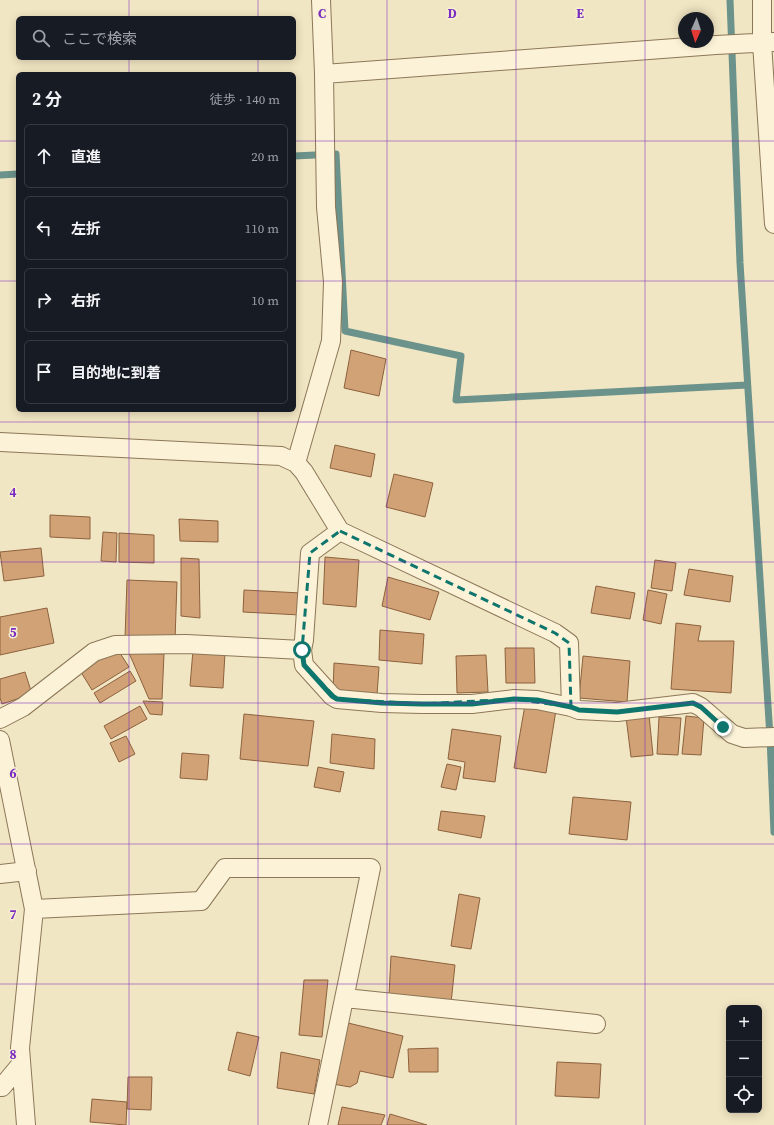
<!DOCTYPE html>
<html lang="ja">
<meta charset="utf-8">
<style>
:root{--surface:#171b24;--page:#20242c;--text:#f1f3f6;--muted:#9ea1a6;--line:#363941}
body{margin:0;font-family:"Source Serif 4","Noto Sans JP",serif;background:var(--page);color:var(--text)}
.controls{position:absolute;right:12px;bottom:12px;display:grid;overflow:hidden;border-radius:6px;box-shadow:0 2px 10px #0003}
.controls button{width:36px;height:36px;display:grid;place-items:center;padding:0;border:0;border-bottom:1px solid var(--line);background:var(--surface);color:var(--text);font:20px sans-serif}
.compass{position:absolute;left:678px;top:12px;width:36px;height:36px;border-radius:50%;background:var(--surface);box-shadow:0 2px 10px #0003;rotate:183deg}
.stop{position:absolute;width:12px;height:12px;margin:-9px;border:3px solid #0f766e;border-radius:50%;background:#fff}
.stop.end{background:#0f766e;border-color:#fff;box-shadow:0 1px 4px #0008}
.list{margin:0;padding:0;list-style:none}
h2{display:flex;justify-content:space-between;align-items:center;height:52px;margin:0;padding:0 16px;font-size:17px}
h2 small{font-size:13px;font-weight:400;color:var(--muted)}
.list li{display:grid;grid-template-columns:26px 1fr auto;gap:12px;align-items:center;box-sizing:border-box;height:64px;margin:0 8px 8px;padding:0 8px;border:1px solid var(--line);border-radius:6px}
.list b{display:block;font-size:15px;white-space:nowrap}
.list em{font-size:13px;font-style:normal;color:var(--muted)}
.icon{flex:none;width:22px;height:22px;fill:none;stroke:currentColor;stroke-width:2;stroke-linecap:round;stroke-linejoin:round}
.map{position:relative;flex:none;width:774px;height:1125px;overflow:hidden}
.search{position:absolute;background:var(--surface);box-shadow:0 2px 10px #0003;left:16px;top:16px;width:280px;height:44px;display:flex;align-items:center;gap:10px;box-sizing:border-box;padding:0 14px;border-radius:6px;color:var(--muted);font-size:15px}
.panel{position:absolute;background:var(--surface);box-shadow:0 2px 10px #0003;left:16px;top:72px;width:280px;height:340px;border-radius:6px}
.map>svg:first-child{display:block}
</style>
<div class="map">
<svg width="774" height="1125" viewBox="0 0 774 1125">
<rect width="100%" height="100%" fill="#f1e6c3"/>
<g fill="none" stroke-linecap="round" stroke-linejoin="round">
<path stroke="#6b928b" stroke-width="7" d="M730,0l10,263 30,474 4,95
M294,156l42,-2 9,177 116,25 -5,44 291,-15
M0,175l18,-1"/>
</g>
<path fill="#d1a276" stroke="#8d613d" d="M351,350l35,9 -7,37 -35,-8z
M335,445l40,9 -4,23 -41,-9z
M394,474l39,9 -8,34 -39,-10z
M50,515l40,2v22l-40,-2z
M179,519l39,2v21l-38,-1z
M103,532l14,1 -1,29 -15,-1z
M119,533l35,2v28l-35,-1z
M41,548l3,28 -40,5 -4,-29z
M325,557l34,3 -3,47 -33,-3z
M181,558l18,1 1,59 -19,-2z
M655,560l21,3 -4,28 -21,-3z
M689,569l44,7 -3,26 -46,-7z
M388,577l51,15 -9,28 -48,-14z
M127,580l50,2 -2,58 -50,-2z
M596,586l39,7 -5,26 -39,-6z
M244,590l57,3 -1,22 -57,-3z
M648,590l19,4 -6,30 -18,-4z
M47,608l7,35 -54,12v-38z
M676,623l25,3 -3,15h36l-3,52 -60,-4z
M380,630l44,4 -2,30 -43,-4z
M116,647l13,20 -37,23 -13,-21z
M505,648h29l1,35h-29z
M193,650l32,3 -2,35 -33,-2z
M129,653l35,1 -2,45h-13z
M486,655l2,37 -31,1 -1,-37z
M583,656l47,5 -3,41 -48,-4z
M334,663l45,4 -2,28 -44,-3z
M130,671l6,10 -36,22 -6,-10z
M25,672l7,22 -30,10 -2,-6v-19z
M143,701l20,1 -1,13 -12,-1z
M525,705l31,5 -10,63 -32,-5z
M140,706l7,13 -36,20 -7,-13z
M244,714l70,7 -6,45 -68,-7z
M649,715l4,40 -22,2 -5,-40z
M686,716l18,2 -3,37 -19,-1z
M659,717l22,1 -3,37 -21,-1z
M452,729l49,7 -6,46 -32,-4 2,-16 -17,-3z
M332,734l43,5 -1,30 -44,-6z
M126,736l9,18 -16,8 -9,-19z
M182,753l27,2 -2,25 -27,-2z
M447,764l14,3 -5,23 -15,-3z
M318,767l26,5 -4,20 -26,-5z
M573,797l58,5 -4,38 -58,-6z
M441,811l44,5 -4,22 -43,-8z
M459,894l21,4 -9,51 -20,-3z
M391,956l64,9 -4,38 -62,-8z
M304,980h24l-6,57 -23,-2z
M348,1023l55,13 -10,42 -33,-7 -3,12 -7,4 -17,-3z
M237,1032l22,5 -9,39 -22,-6z
M438,1048v24h-29l-1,-23z
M281,1052l39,8 -6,34 -37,-6z
M557,1062l44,2 -2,34 -44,-2z
M128,1077h24l-1,33 -24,-1z
M92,1099l35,3 -1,23 -36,-3z
M342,1107l43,8 -4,10h-43z
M390,1114l37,11h-40z"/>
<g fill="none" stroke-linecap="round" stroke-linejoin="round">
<defs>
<path id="street" d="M762,0v43l12,181
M324,74l392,-29 58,-3
M0,442l281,14 15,7 8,9 36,59 215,102 14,10 2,64 8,3 38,2 76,-9 8,4 31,27 12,4 30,-1
M296,463l35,-122 2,-59 -7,-75 -2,-133 -3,-74
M340,531l-30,22 -6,87 -2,10 2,15 28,31 5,3 45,4 40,1h50l42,-5 23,1 34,7
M0,719l23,-12 71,-55 21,-7 71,-1 116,6
M0,740l34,169 -14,139 6,77
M0,874l27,-3
M34,909l167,-8 24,-33h146l-53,257
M345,998l251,26
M0,1087h2l19,-23"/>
</defs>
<use href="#street" stroke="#8c7758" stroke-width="20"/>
<use href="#street" stroke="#fbf2d7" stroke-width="18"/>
</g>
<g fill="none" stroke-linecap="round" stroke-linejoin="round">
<path stroke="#0f766e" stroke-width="5" d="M302,650l2,15 28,31 5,3 45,4 40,1h50l42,-5 23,1 34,7 8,3 38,2 76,-9 8,4 22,20"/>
</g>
<path fill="none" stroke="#0f766e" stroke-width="3" stroke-dasharray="8 5" stroke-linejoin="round" d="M340,531l215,102 14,10 2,64 -57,-8 -92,5 -85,-5 -33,-34 -2,-15 8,-97z"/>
<path fill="none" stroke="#7b2cbf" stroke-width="1" stroke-opacity="0.55" d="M129,0v18M258,0v18M387,0v1125M516,0v1125M645,0v1125M129,58v16M258,58v16M0,141h18M294,141h480M0,281h18M294,281h480M129,410v715M258,410v715M0,422h774M0,562h774M0,703h774M0,844h774M0,984h774"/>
<g font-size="13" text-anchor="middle" font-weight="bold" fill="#7b2cbf" stroke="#f7efd3" stroke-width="3" stroke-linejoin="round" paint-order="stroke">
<text x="322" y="18">C</text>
<text x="452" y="18">D</text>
<text x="580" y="18">E</text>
<text x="13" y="497">4</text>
<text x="13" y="637">5</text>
<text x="13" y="778">6</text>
<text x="13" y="919">7</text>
<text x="13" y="1059">8</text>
</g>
</svg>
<div class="controls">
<button>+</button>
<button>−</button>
<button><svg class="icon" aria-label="locate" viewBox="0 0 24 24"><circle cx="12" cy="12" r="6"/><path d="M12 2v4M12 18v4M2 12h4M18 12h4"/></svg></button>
</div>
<svg class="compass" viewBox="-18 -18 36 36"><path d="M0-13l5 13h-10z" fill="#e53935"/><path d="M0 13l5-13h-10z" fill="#9ea1a6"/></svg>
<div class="stop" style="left:302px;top:650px"></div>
<div class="stop end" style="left:723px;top:727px"></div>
<div class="search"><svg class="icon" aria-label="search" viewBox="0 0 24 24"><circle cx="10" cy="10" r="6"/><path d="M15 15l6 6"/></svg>ここで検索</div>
<section class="panel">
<h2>2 分<small>徒歩 · 140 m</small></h2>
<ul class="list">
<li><svg class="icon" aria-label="ahead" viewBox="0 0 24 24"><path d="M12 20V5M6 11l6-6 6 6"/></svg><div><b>直進</b></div><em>20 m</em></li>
<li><svg class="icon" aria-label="left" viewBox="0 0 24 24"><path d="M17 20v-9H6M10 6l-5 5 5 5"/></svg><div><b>左折</b></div><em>110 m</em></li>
<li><svg class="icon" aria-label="right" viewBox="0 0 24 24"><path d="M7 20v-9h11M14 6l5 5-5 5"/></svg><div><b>右折</b></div><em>10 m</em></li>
<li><svg class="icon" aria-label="arrive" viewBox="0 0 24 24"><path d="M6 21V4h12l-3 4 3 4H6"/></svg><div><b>目的地に到着</b></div></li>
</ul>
</section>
</div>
